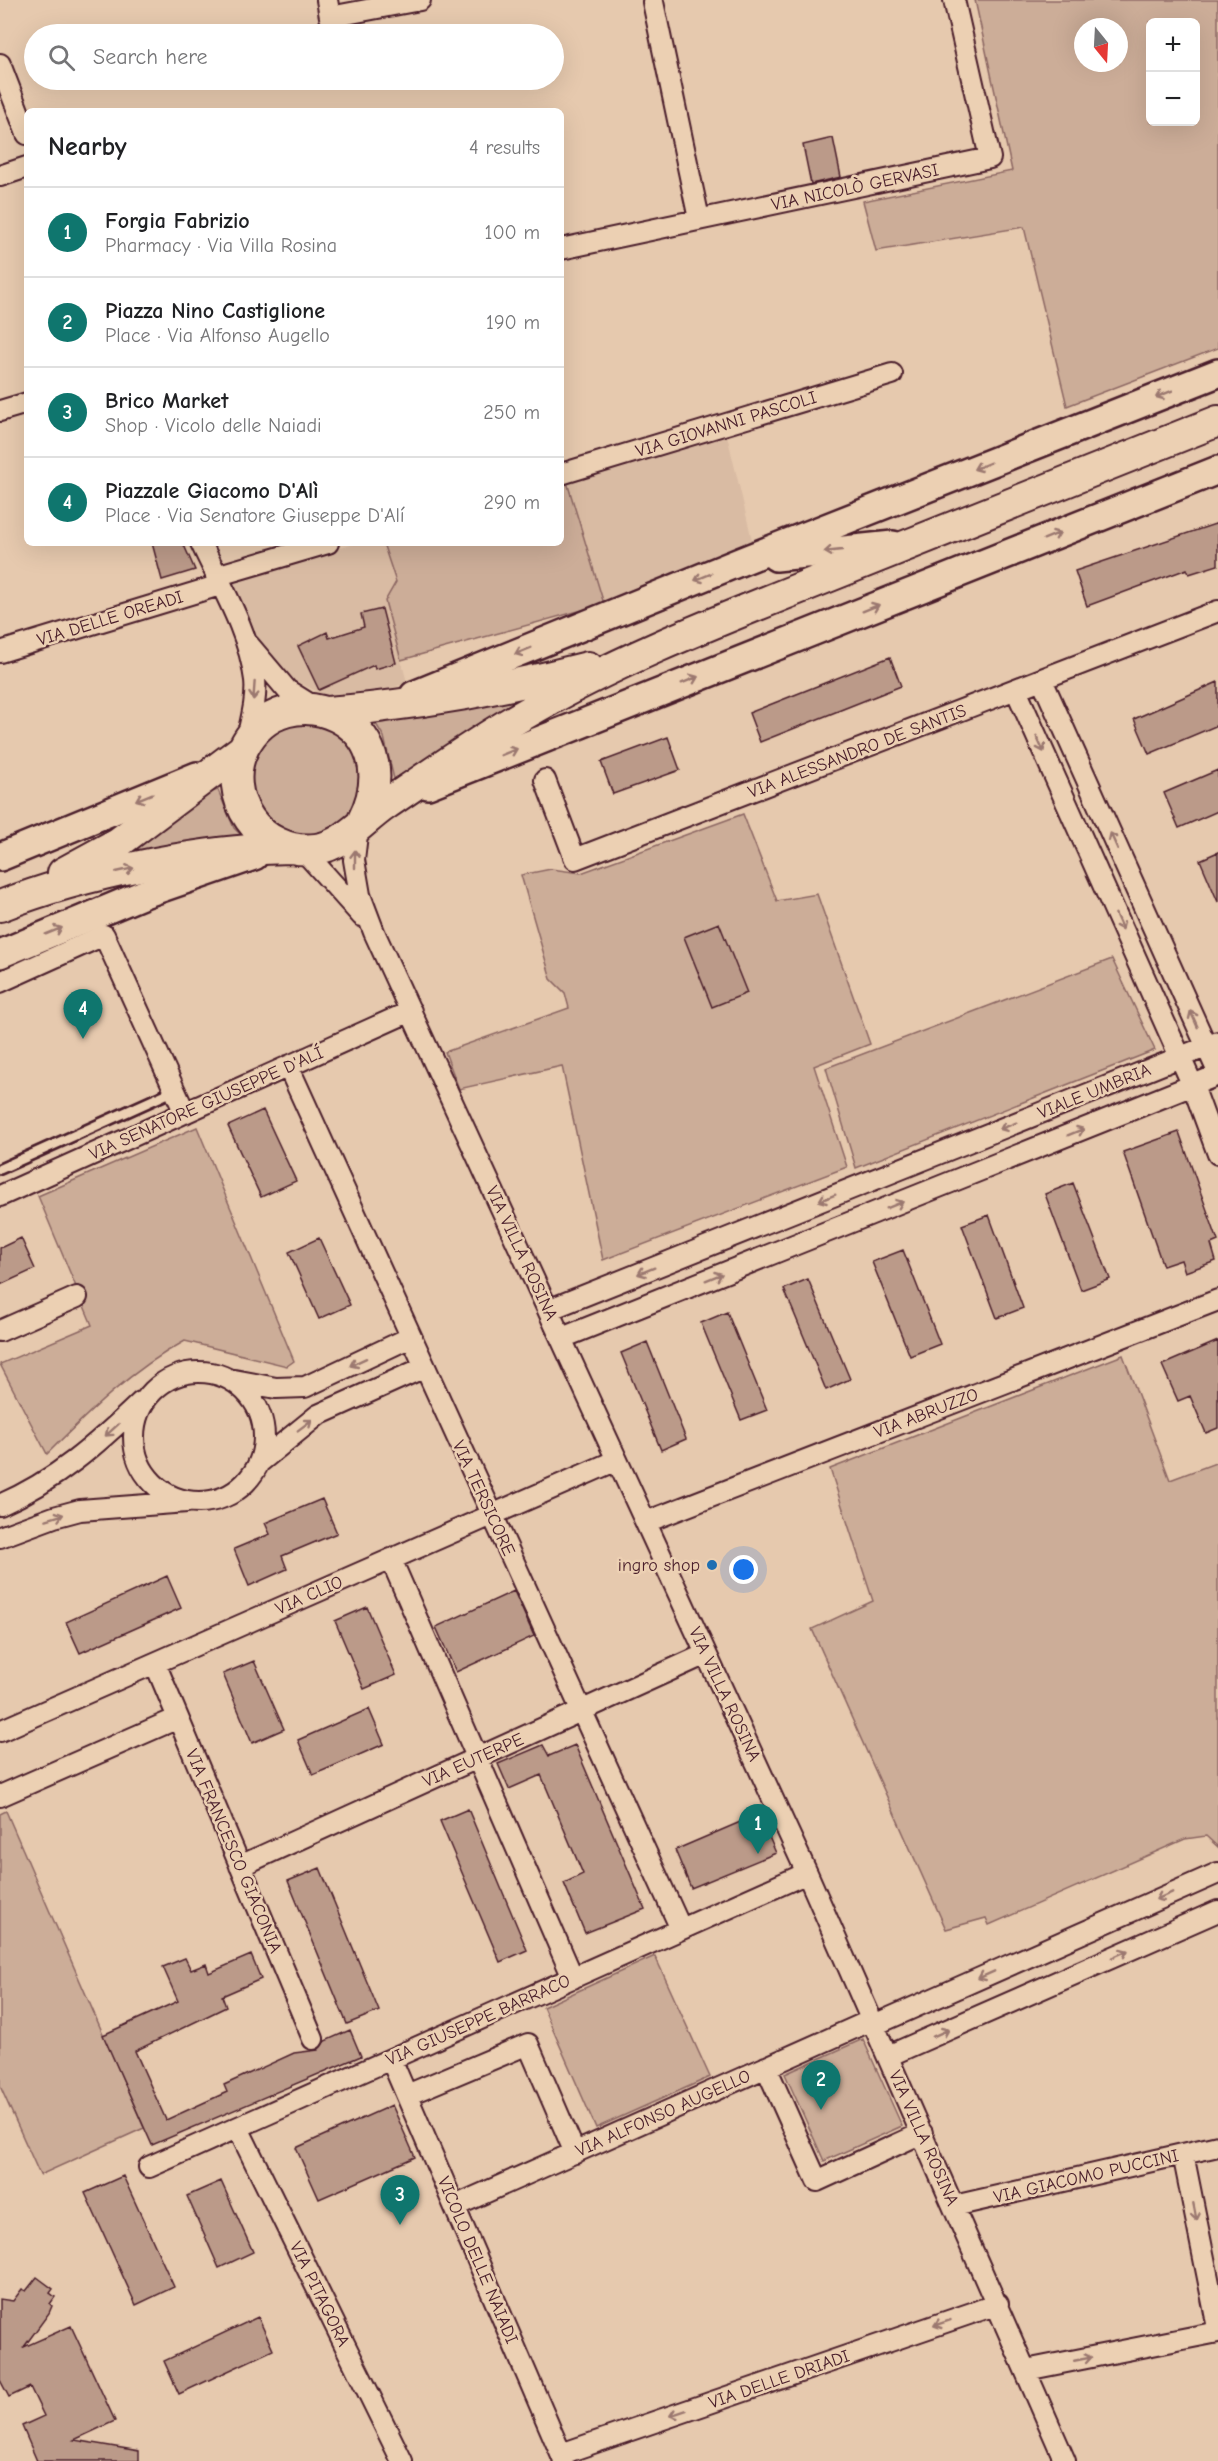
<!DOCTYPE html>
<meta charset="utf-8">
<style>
:root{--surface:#fff;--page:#f6f6f6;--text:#202124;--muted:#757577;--line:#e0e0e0;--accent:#0f766e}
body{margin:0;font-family:"Comic Neue",sans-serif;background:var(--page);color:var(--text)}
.controls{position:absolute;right:18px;top:18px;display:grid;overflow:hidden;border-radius:9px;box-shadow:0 6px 24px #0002}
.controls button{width:54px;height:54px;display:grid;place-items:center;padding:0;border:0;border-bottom:2px solid var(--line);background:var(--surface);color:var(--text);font:30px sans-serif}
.compass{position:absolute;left:1074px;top:18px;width:54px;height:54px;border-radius:50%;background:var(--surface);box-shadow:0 6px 24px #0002;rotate:162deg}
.you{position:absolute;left:744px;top:1570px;width:21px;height:21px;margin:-15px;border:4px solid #fff;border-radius:50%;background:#1a73e8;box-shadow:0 0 0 9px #1a73e833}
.badge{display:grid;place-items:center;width:39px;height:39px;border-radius:50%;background:var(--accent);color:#fff;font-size:20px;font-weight:700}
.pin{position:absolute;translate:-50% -50px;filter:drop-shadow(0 2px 3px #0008)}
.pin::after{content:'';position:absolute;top:32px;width:21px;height:18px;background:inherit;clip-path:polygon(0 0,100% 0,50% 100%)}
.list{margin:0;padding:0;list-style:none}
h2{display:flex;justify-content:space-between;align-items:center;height:78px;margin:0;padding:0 24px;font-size:26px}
h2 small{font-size:20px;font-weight:400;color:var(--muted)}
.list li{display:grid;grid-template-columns:39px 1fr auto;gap:18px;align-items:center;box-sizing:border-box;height:90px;padding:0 24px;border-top:2px solid var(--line)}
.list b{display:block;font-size:22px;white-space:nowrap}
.list p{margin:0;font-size:20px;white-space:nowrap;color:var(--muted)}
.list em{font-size:20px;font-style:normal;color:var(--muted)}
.icon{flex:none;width:33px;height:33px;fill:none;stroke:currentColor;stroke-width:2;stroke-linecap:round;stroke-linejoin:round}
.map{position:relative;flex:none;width:1218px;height:2461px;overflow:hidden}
.search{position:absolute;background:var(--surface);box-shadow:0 6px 24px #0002;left:24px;top:24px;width:540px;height:66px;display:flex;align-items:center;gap:15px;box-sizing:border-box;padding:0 21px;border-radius:33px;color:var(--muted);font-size:22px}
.panel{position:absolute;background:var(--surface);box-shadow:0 6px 24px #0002;left:24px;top:108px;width:540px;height:438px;border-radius:9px}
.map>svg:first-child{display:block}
</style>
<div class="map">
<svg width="1218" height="2461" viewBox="0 0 1218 2461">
<rect width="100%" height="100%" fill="#e6c9ae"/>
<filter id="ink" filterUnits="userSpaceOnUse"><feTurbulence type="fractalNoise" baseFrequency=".0167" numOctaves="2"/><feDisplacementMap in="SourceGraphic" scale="12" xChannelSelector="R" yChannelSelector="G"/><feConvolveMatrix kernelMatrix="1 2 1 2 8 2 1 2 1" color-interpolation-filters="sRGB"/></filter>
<g filter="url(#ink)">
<path fill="#d9bba3" d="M727,435l26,109 -149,60 -37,-122z
M357,543h26l14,39 -12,20 22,80 -25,11 -60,1 -30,-15 -26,-26 -35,-70z"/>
<path fill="#ccad98" stroke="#8b6662" stroke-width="1.5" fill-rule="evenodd" d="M975,0h243v348l-151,58 -43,-179 -148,24 -13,-50 149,-30zM1196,22v100h-46v-100zM1083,27h36v36h-36z
M567,482l37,122 -203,56 -16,-59 11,-19 -13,-39h178v-59z
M542,690l-148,89 -10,-42 -8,-13z
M307,718l41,17 17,40 -14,42 -38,21 -43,-9 -25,-36c8,-59 7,-56 62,-75z
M218,790l16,38 12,12 -128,21 84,-66z
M743,814l34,87 40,-7 53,150 -56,22 33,101 -244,93 -41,-194 -103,23 -14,-37 124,-44 -4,-15 -14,-14 -30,-104 30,-6 30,4z
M1112,959l43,91 -299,118 -30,-100z
M197,1127l97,234 -7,5 -102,-25c-54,29 -96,71 -138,113l-47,-90 92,-39 -54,-129z
M1123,1355l47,125 48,-18v385l-12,-11 -21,3 -196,86 -3,-7 -40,11 -134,-300 61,-28 -43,-132z
M6,1811l138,317 -104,47 -40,-89v-272z
M655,1956l55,121 -114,51 -53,-121z
M863,2039l39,87 -78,35 -39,-87z"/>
<path fill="#bb9a89" stroke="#4a1f2b" stroke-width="1.5" d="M833,138l8,39 -30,7 -8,-39z
M1218,523v42l-29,9 -2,-5 -100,37 -12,-35z
M152,543h31l12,27 -33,10z
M382,609l14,54 -21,6 -1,-4 -55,25 -21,-44 29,-14 2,6 35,-11 -3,-13z
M890,657l11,29 -141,56 -11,-29z
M1218,682v43l-69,29 -15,-35z
M668,737l12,33 -67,24 -12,-32z
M1218,770v41l-39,17 -15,-35z
M1218,852v50l-18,-42z
M719,923l28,70 -35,14 -28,-70z
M263,1110l33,71 -35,16 -33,-71z
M1179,1132l39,109 -7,3 5,17 -31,11 -4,-12 -18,6 -40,-114z
M1073,1183l37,96 -29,11 -36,-96z
M989,1215l34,93 -26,10 -35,-93z
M21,1238l14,31 -35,16v-37z
M319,1238l31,67 -31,14 -30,-67z
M903,1250l37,94 -30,12 -38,-94z
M808,1279l42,100 -24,11 -42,-101z
M727,1312l40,98 -26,10 -40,-97z
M1218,1341v87l-12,5 -16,-37 -12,5 -16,-36z
M647,1342l39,97 -25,11 -40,-97z
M322,1499l15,34 -55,23 5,13 -38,17 -15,-37 36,-15 -5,-11z
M167,1576l14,32 -101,45 -14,-31z
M514,1591l20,45 -78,36 -20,-45z
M367,1607l29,68 -32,14 -29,-68z
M254,1661l30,68 -32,14 -29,-69z
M369,1709l15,35 -71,31 -15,-35z
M543,1745l6,11 26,-11 70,164 -60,24 -21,-50 19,-9 -42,-99 -32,14 -11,-25z
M468,1809l59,141 -27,12 -60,-141z
M759,1814l17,39 -85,35 -16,-38z
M320,1868l59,143 -32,13 -59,-143z
M251,1955l10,24 -39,17 4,11 -91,44 31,69 61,-28 -3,-7 70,-32 24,-3 7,-9 25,-11 11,26 -209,89 -49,-110 75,-34 -15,-34 22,-9 6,12 15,-6 3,9z
M392,2105l23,52 -96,42 -23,-51z
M123,2176l51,111 -38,18 -51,-112z
M221,2181l32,71 -34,16 -32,-72z
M37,2277l16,12 -3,4 5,4 -5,7 2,2 -3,7 -25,34 47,-21 44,95 -41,19 65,11v10h-102l-15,-35 22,-10 -14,-29 -21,10 -9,-17v-81l13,2 9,-12 4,2z
M258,2317l15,33 -94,44 -15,-33z"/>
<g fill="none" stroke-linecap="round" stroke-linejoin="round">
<defs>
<path id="lane" d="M0,1169l175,-79"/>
<path id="street" d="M327,0l3,17 90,-17
M653,2l46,217
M0,64l27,70
M0,176l27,-9
M561,249l429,-91 -36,-158
M0,411l27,-8
M561,474l331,-100
M201,543c20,43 48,89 54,137 2,19 -4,40 -8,59
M216,576l112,-33
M249,645l38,45 32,20
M0,652l220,-67
M1042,680l176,392
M1016,690l177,396 25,68
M545,780l30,79 643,-248
M358,826l-4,34 6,35 14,37 433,941 258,588
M302,849l60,67
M0,982l104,-47 81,178
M288,1066l393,863
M0,1196l411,-185
M548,1310l670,-268
M0,1331l77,-34
M562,1338l656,-263
M134 1437a65 65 0 1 1 130 0a65 65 0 1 1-130 0Z
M234,1380l42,8 29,-1 106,-50
M260,1462l58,-47 107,-48
M0,1505c57,-25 97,-61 141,-103
M646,1522l572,-222
M0,1537l54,-20 26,-7 107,-8
M391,1559l182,419
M155,1663l158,376
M0,1731l617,-271
M0,1796l178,-78
M240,1866l466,-212
M874,2025l344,-152
M888,2056l330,-145
M391,2059l173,402
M766,2067l51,114 105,-48
M407,2095l121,-51 47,109
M238,2128l164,333
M1183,2154l35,174
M149,2167l658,-294
M455,2206l417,-186
M954,2206l264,-60
M1026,2370l192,-38
M561,2454l437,-150"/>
<path id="secondary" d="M776,557l117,-12
M414,695l328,-134 476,-188
M428,785l790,-315
M0,857l197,-81
M0,954l144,-60 110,-38"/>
<path id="primary" d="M327,712c88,-7 176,-23 261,-45
M363,820c50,-100 -79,-151 -119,-73 -25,49 16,109 72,102 28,-4 47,-29 69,-44 46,-31 92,-64 140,-91 97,-57 201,-96 305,-138 129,-52 259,-103 388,-155
M63,873l55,-30 125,-94
M0,906c82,-32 202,-57 290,-58"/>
</defs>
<use href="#lane" stroke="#4a1f2b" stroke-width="14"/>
<use href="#street" stroke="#4a1f2b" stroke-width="24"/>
<use href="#secondary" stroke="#4a1f2b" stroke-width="32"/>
<use href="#primary" stroke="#4a1f2b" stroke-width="34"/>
<use href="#lane" stroke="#ecd0b3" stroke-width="9"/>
<use href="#street" stroke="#ecd0b3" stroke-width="20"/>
<use href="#secondary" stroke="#ecd0b3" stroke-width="27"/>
<use href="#primary" stroke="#ecd0b3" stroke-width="30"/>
</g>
<defs><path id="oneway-shaft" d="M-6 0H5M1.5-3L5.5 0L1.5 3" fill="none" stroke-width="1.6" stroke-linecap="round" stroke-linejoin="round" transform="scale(1.5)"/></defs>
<g stroke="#9b786f">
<use href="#oneway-shaft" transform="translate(1164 394) rotate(158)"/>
<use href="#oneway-shaft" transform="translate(982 466) rotate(158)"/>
<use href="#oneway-shaft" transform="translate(1052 536) rotate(-22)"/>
<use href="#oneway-shaft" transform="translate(833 551) rotate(174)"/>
<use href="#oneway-shaft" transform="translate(703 577) rotate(158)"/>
<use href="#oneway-shaft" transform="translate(871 608) rotate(-22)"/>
<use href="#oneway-shaft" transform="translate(523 651) rotate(158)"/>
<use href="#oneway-shaft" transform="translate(690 680) rotate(-22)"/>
<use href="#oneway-shaft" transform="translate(254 691) rotate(94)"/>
<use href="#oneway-shaft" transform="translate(1040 744) rotate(66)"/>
<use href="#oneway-shaft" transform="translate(509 752) rotate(-22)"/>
<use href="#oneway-shaft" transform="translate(144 797) rotate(158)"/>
<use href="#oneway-shaft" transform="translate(1114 841) rotate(-114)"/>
<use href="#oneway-shaft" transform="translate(355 859) rotate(-90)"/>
<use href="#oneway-shaft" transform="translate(125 870) rotate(-12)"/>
<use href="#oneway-shaft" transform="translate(1119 922) rotate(66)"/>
<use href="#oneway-shaft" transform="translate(54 931) rotate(-22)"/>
<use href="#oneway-shaft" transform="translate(1194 1019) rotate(-114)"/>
<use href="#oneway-shaft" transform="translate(1008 1126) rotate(158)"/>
<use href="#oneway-shaft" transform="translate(1076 1132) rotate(-22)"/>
<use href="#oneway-shaft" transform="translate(827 1198) rotate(158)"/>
<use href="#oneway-shaft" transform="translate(895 1205) rotate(-22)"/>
<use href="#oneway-shaft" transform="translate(646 1271) rotate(158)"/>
<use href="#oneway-shaft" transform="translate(714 1277) rotate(-22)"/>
<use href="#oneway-shaft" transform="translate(358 1362) rotate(155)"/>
<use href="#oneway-shaft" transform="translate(305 1425) rotate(-37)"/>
<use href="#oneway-shaft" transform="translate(112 1430) rotate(138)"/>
<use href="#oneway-shaft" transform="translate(55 1517) rotate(-17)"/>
<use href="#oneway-shaft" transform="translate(1164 1896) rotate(156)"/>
<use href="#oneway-shaft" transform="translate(1120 1954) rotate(-24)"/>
<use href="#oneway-shaft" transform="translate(986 1975) rotate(156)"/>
<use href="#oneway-shaft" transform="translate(941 2033) rotate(-24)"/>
<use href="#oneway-shaft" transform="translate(1195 2212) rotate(79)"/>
<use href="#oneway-shaft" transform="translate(942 2323) rotate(161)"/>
<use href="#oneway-shaft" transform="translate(1083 2359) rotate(-11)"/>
<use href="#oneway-shaft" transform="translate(678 2413) rotate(161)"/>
</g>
</g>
<circle fill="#1f6fb2" stroke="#ecd0b3" stroke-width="2" cx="712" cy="1565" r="6"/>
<g text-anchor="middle" stroke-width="5" stroke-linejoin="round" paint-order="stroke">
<g font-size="18" fill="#4a1f2b" stroke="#ecd0b3">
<text transform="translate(855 187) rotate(-12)" y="6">VIA NICOLÒ GERVASI</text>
<text transform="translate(726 424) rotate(-17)" y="6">VIA GIOVANNI PASCOLI</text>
<text transform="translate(110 618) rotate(-17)" y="6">VIA DELLE OREADI</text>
<text transform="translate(857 751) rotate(-21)" y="6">VIA ALESSANDRO DE SANTIS</text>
<text transform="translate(1094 1091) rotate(-22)" y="6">VIALE UMBRIA</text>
<text transform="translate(206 1103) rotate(-24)" y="6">VIA SENATORE GIUSEPPE D'ALÍ</text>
<text transform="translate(522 1253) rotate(65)" y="6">VIA VILLA ROSINA</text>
<text transform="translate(926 1413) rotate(-21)" y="6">VIA ABRUZZO</text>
<text transform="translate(484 1498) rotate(65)" y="6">VIA TERSICORE</text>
<text transform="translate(309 1595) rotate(-24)" y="6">VIA CLIO</text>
<text transform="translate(725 1694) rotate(65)" y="6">VIA VILLA ROSINA</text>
<text transform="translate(473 1760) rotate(-24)" y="6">VIA EUTERPE</text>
<text transform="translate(234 1851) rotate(67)" y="6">VIA FRANCESCO GIACONIA</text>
<text transform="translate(478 2020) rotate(-24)" y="6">VIA GIUSEPPE BARRACO</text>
<text transform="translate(663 2113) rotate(-24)" y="6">VIA ALFONSO AUGELLO</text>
<text transform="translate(924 2138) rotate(66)" y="6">VIA VILLA ROSINA</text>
<text transform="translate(1086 2176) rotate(-13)" y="6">VIA GIACOMO PUCCINI</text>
<text transform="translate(478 2260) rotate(67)" y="6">VICOLO DELLE NAIADI</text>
<text transform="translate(320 2294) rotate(64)" y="6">VIA PITAGORA</text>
<text transform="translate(779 2379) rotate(-19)" y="6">VIA DELLE DRIADI</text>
</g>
<g font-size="18" fill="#4a1f2b" stroke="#ecd0b3" text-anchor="end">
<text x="700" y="1571">ingro shop</text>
</g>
</g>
</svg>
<div class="controls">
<button>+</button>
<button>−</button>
</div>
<svg class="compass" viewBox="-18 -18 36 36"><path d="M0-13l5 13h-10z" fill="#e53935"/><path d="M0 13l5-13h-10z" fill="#757577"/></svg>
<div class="you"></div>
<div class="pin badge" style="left:758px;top:1854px">1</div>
<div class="pin badge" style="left:821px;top:2110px">2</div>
<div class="pin badge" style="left:400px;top:2225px">3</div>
<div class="pin badge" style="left:83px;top:1039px">4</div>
<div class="search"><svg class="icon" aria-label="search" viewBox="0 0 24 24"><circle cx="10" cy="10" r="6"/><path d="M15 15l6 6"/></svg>Search here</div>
<section class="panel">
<h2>Nearby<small>4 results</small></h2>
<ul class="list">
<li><span class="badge">1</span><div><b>Forgia Fabrizio</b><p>Pharmacy · Via Villa Rosina</p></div><em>100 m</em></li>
<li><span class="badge">2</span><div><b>Piazza Nino Castiglione</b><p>Place · Via Alfonso Augello</p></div><em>190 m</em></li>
<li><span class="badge">3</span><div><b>Brico Market</b><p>Shop · Vicolo delle Naiadi</p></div><em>250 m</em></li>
<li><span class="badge">4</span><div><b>Piazzale Giacomo D'Alì</b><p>Place · Via Senatore Giuseppe D'Alí</p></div><em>290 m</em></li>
</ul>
</section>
</div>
